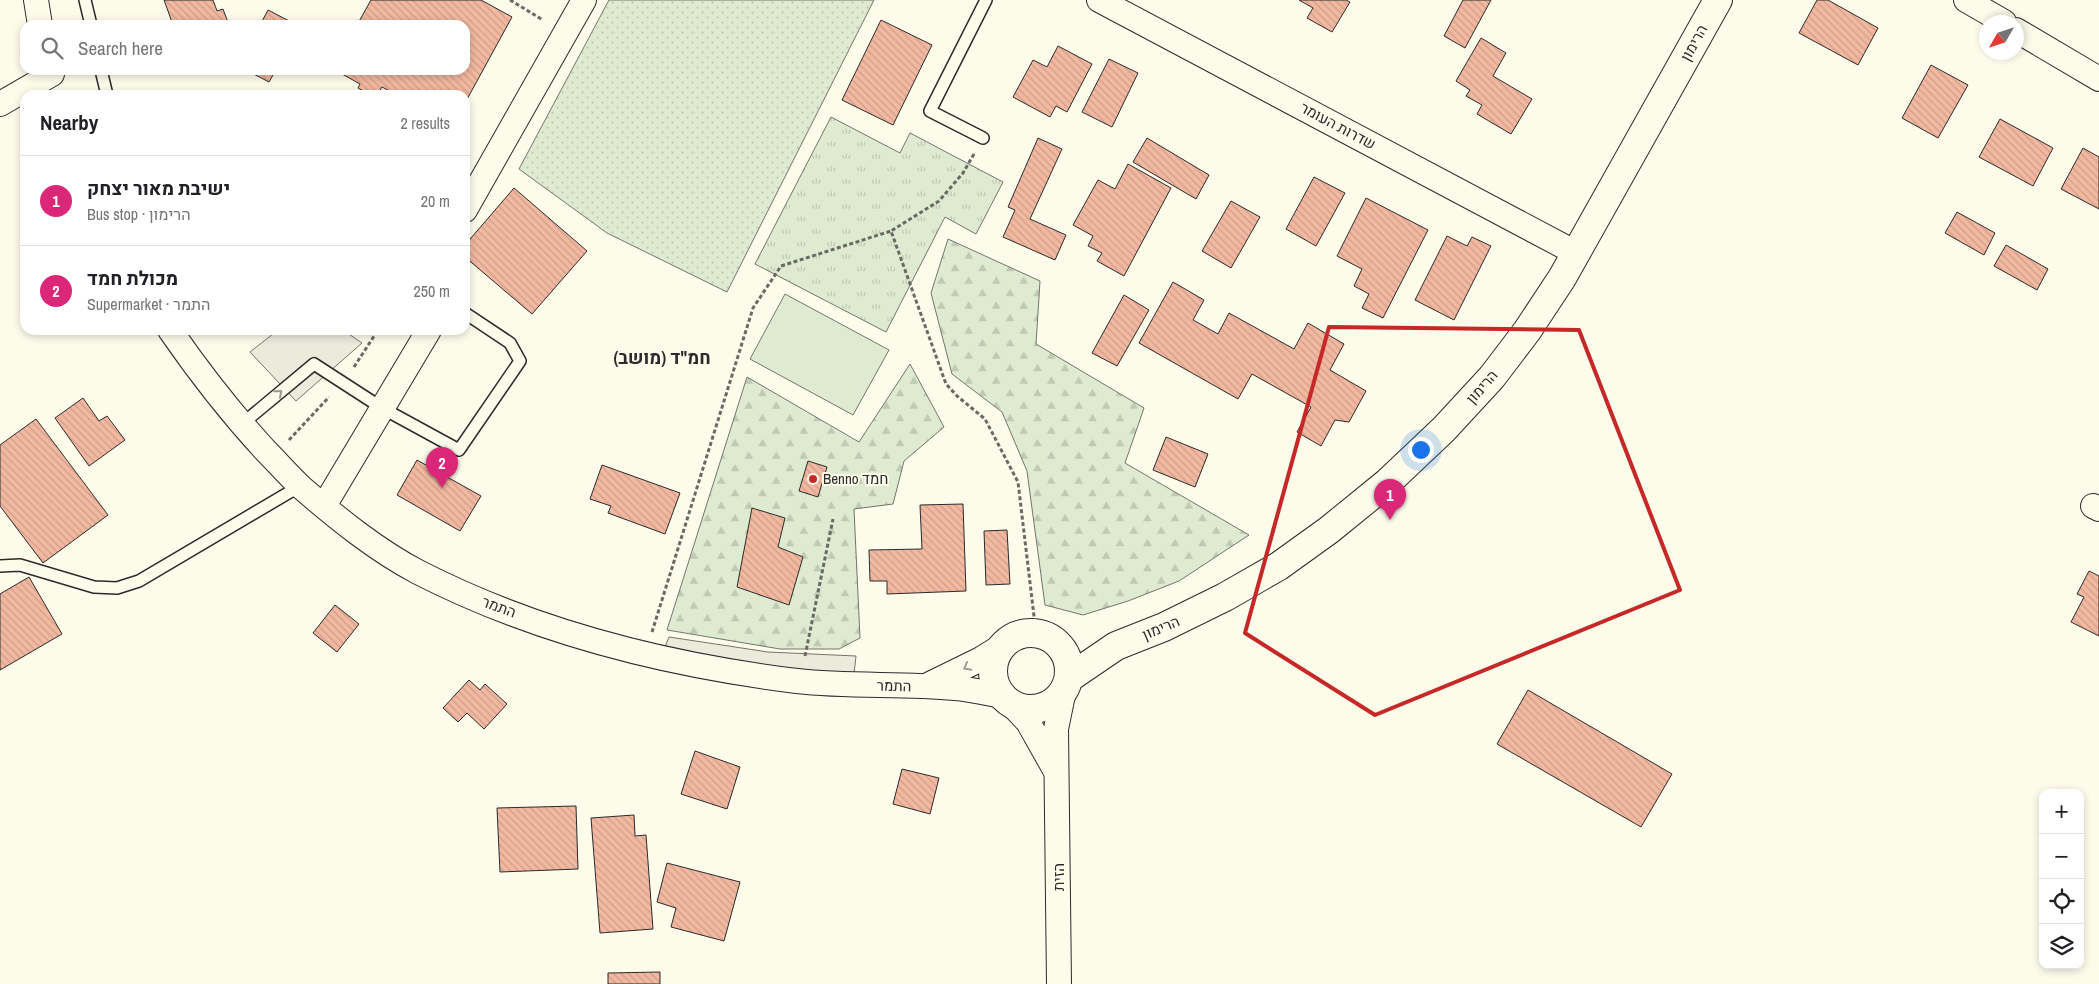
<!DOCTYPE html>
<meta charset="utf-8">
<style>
:root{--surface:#fff;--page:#f6f6f6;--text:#202124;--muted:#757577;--line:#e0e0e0;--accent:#db2777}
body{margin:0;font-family:"Archivo Narrow",Heebo,sans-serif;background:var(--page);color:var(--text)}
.controls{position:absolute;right:15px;bottom:15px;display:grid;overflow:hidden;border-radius:10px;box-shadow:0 2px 8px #0003}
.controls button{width:45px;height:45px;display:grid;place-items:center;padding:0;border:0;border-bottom:1px solid var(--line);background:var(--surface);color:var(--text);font:25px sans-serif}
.compass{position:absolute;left:1979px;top:15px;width:45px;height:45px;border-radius:50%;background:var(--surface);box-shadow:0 2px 8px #0003;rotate:231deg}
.you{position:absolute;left:1420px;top:449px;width:18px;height:18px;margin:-12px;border:4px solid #fff;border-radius:50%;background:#1a73e8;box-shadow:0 0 0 8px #1a73e833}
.badge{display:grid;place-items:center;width:32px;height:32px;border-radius:50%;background:var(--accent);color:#fff;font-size:16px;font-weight:700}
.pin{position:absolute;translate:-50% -41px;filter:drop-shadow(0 1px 2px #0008)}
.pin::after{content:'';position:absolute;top:26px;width:18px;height:15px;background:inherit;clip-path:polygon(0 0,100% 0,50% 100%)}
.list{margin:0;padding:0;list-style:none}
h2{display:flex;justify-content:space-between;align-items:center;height:65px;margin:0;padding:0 20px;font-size:21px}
h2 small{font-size:16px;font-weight:400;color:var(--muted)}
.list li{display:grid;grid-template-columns:32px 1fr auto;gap:15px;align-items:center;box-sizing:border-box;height:90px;padding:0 20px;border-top:1px solid var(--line)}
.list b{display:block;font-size:19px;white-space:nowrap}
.list p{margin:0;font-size:16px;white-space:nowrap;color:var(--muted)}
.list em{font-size:16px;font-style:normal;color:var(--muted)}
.icon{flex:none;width:28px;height:28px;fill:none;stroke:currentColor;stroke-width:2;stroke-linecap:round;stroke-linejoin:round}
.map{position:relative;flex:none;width:2099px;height:984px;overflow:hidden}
.search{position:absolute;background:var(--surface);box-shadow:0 2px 8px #0003;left:20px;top:20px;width:450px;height:55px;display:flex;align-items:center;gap:12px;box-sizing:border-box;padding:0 18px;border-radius:15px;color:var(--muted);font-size:19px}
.panel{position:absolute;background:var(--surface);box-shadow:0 2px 8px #0003;left:20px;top:90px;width:450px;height:245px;border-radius:15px}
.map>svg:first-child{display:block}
</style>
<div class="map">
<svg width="2099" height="984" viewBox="0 0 2099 984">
<defs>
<pattern id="grass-dots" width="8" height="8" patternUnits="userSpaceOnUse" patternTransform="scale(1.25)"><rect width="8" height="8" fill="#deebd1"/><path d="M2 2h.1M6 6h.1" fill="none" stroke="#bfcab4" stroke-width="1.8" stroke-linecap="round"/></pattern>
<pattern id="forest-firs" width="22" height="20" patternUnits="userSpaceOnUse" patternTransform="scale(1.25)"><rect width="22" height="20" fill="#deebd1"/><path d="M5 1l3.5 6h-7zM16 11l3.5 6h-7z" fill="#bfcab4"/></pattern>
<pattern id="park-tufts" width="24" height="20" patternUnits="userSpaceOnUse" patternTransform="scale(1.25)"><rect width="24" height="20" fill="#deebd1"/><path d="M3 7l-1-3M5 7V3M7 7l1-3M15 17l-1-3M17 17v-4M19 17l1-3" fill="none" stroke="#bfcab4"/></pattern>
<pattern id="building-back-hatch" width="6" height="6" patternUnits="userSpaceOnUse" patternTransform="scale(1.25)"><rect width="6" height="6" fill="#f2b8a0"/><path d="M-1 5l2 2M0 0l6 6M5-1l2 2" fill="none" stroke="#d09e8a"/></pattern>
</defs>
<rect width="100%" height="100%" fill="#fdfbea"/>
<path fill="url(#grass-dots)" stroke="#74746e" d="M609,0h265l-147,292 -120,-59 -88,-64z"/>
<path fill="url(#forest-firs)" stroke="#74746e" d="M948,239l92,42 -4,63 108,64 -19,55 124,72 -70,46 -51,20 -45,14 -38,-10 -18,-134 -25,-59 -50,-38 -21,-81z
M910,364l34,63 -40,34 -11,43 -39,5 6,129 -21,11h-59l-113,-19 80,-253 112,65z"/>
<path fill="url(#park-tufts)" stroke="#74746e" d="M831,117l69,36 10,-20 93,49 -27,52 -31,-17 -59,115 -131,-68z"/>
<path fill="#deebd1" stroke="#74746e" d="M785,294l104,56 -36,65 -103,-56z"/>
<path fill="#eceadb" stroke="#74746e" d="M278,330h65l19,13 -66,58 -46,-49z
M669,637l99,15 88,4 -2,18 -96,-6 -95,-16z"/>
<path fill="url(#building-back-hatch)" stroke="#2b2b2b" d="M164,0h49l4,11 6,-2 6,16h-56z
M371,0h110l31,17 -47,86v-8h-68l-15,-8 -5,8h-7l-12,-7 2,-4 -25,-14h130v-45h-108z
M1299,0h47l4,2 -18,30 -25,-14 6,-10z
M1463,0h28l-26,48 -21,-12z
M1817,0h11l50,28 -20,37 -59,-32z
M268,10l29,15h-37z
M881,20l51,25 -39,80 -51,-25z
M1481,38l25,15 -13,23 39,23 -21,35 -34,-20 5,-9 -16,-9 4,-6 -14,-9z
M1058,46l34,18 -25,48 -11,-6 -6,11 -37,-20 20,-37 14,7z
M1109,59l29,14 -26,54 -30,-15z
M1931,65l37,20 -30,53 -36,-20z
M246,70h30l-7,12z
M2000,119l53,29 -20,38 -54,-29z
M1038,138l24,11 -32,70 36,16 -11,25 -52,-23 12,-27 -7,-3z
M1147,138l62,37 -13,24 -63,-37z
M2083,148l16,9v52l-38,-20z
M1128,164l43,24 -47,88 -27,-15 5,-8 -14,-7 5,-10 -20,-11 25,-45 17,9z
M1314,177l31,16 -29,53 -30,-17z
M514,188l73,63 -55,63 -67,-57v-12z
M1366,198l62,32 -45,88 -21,-10 7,-14 -15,-8 8,-17 -25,-13z
M1231,201l29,16 -29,51 -29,-17z
M1957,212l38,21 -11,22 -39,-22z
M1447,236l20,10 5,-9 19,9 -37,74 -39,-20z
M2006,245l42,24 -11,21 -43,-24z
M1173,282l31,18 -11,20 25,14 11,-21 65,36 14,-26 36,21 -14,26 36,21 -17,31 -14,-2 -14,26 -24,-14 14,-25 -59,-33 -14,25 -99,-56z
M1124,295l25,15 -32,56 -25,-13z
M83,398l16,23 8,-5 18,24 -36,26 -34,-48z
M36,419l72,96 -65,48 -43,-57v-61z
M1166,437l42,17 -13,33 -42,-17z
M417,460l64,36 -21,35 -63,-36z
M808,461l19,6 -9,30 -19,-6z
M602,465l78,28 -15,41 -57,-21 3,-7 -21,-7z
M963,504l3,87 -79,3v-13h-17l-1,-31 53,-1 -2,-44z
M752,508l33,10 -7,29 25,10 -14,48 -52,-18z
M1007,530l3,54 -24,1 -2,-54z
M2089,571l10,5v60l-28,-14 13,-25 -7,-3z
M29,577l33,57 -62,36v-76z
M335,605l24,19 -22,28 -24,-19z
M469,680l11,10 5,-6 22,20 -23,25 -17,-16 -9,9 -15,-14z
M1528,690l144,84 -31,53 -144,-83z
M695,751l45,16 -13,42 -46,-15z
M902,769l37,9 -9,36 -37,-10z
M576,806l2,63 -78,3 -3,-64z
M634,815l1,21 11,-1 7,94 -53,4 -9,-115z
M667,863l73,19 -16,59 -53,-14 5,-19 -19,-6z
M660,972v12h-52v-11z"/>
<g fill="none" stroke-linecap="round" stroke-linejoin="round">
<defs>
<path id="service" d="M85,0l6,25
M101,70l6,25
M983,138l-53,-27 56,-111
M242,424l72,-60 68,44 77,42 61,-89 -10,-18 -45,-30
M0,566l20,-1 74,22 23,1 22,-7 161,-95"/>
<path id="minor" d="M36,0l4,25
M1099,0l477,253
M1966,0l38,22
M2016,30l83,49
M0,104l52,-30
M465,210l119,-210
M170,330c29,42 60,82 95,120 12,12 24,26 37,38 35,30 74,62 116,84 117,60 249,93 379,109 53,6 105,2 158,7 15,1 31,5 47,8
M324,506l105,-176
M2093,506l6,3
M930,684l51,-25 24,-15
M1012,705l16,17 27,48
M1059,984l-3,-255 8,-39"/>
<path id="tertiary" d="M993 671a38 38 0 1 1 76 0a38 38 0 1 1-76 0Z
M1069,678l47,-32 48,-19 61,-30 54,-31 50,-36 59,-48 56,-53 48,-52 35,-46 35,-53 156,-278"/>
</defs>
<use href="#service" stroke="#2b2b2b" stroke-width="14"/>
<use href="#minor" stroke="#2b2b2b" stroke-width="26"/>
<use href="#tertiary" stroke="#2b2b2b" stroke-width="30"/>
<path stroke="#6a6964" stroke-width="3" stroke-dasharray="4 2.5" stroke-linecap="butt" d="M510,0l33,20
M974,154l-11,19 -24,28 -48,30 55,153 11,12 28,23 33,63 18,151
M354,367l24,-37
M289,440l40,-43
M652,632l101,-324 28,-42 110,-35
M805,656l28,-137"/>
<use href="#service" stroke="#fdfbea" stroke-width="11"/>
<use href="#minor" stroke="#fdfbea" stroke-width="24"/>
<use href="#tertiary" stroke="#fdfbea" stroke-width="28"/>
</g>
<defs><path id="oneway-chevron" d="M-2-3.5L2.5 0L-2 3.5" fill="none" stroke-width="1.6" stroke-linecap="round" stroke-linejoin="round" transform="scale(1.25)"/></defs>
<g stroke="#9e9d94">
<use href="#oneway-chevron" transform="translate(279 393) rotate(-40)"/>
<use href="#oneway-chevron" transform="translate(967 667) rotate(152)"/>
</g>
<path fill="none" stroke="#c62828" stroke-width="4" stroke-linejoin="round" d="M1329,327l250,3 101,260 -305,125 -130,-82z"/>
<circle fill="#c62828" stroke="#fdfbea" stroke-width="2" cx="813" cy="479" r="5"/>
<g text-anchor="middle" stroke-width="4" stroke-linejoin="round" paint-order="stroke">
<g font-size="15" fill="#2b2b2b" stroke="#fdfbea">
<text transform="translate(1694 43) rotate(-61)" y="5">הרימון</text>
<text transform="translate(1338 126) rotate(28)" y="5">שדרות העומר</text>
<text transform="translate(1482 387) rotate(-49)" y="5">הרימון</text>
<text transform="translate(499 607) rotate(20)" y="5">התמר</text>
<text transform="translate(1161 628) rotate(-23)" y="5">הרימון</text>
<text transform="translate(894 686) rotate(1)" y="5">התמר</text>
<text transform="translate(1059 877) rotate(-90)" y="5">הזית</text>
</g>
<g font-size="15" fill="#2b2b2b" stroke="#fdfbea" text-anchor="start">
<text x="823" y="484">Benno חמד</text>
</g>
<g font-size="18" font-weight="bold" fill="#2b2b2b" stroke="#fdfbea">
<text x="662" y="364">חמ"ד (מושב)</text>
</g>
</g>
</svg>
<div class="controls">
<button>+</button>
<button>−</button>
<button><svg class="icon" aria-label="locate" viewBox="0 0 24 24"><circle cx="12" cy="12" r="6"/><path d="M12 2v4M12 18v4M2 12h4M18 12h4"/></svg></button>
<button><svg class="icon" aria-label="layers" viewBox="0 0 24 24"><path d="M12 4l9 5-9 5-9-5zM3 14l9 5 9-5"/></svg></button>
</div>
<svg class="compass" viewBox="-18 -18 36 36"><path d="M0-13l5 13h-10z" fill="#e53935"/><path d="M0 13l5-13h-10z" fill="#757577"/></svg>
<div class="you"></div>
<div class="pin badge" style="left:1390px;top:520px">1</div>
<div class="pin badge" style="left:442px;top:488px">2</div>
<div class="search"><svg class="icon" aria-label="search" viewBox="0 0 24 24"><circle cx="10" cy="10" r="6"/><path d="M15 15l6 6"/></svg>Search here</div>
<section class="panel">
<h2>Nearby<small>2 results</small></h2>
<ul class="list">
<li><span class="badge">1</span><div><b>ישיבת מאור יצחק</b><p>Bus stop · הרימון</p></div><em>20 m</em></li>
<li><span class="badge">2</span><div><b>מכולת חמד</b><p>Supermarket · התמר</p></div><em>250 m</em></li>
</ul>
</section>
</div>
